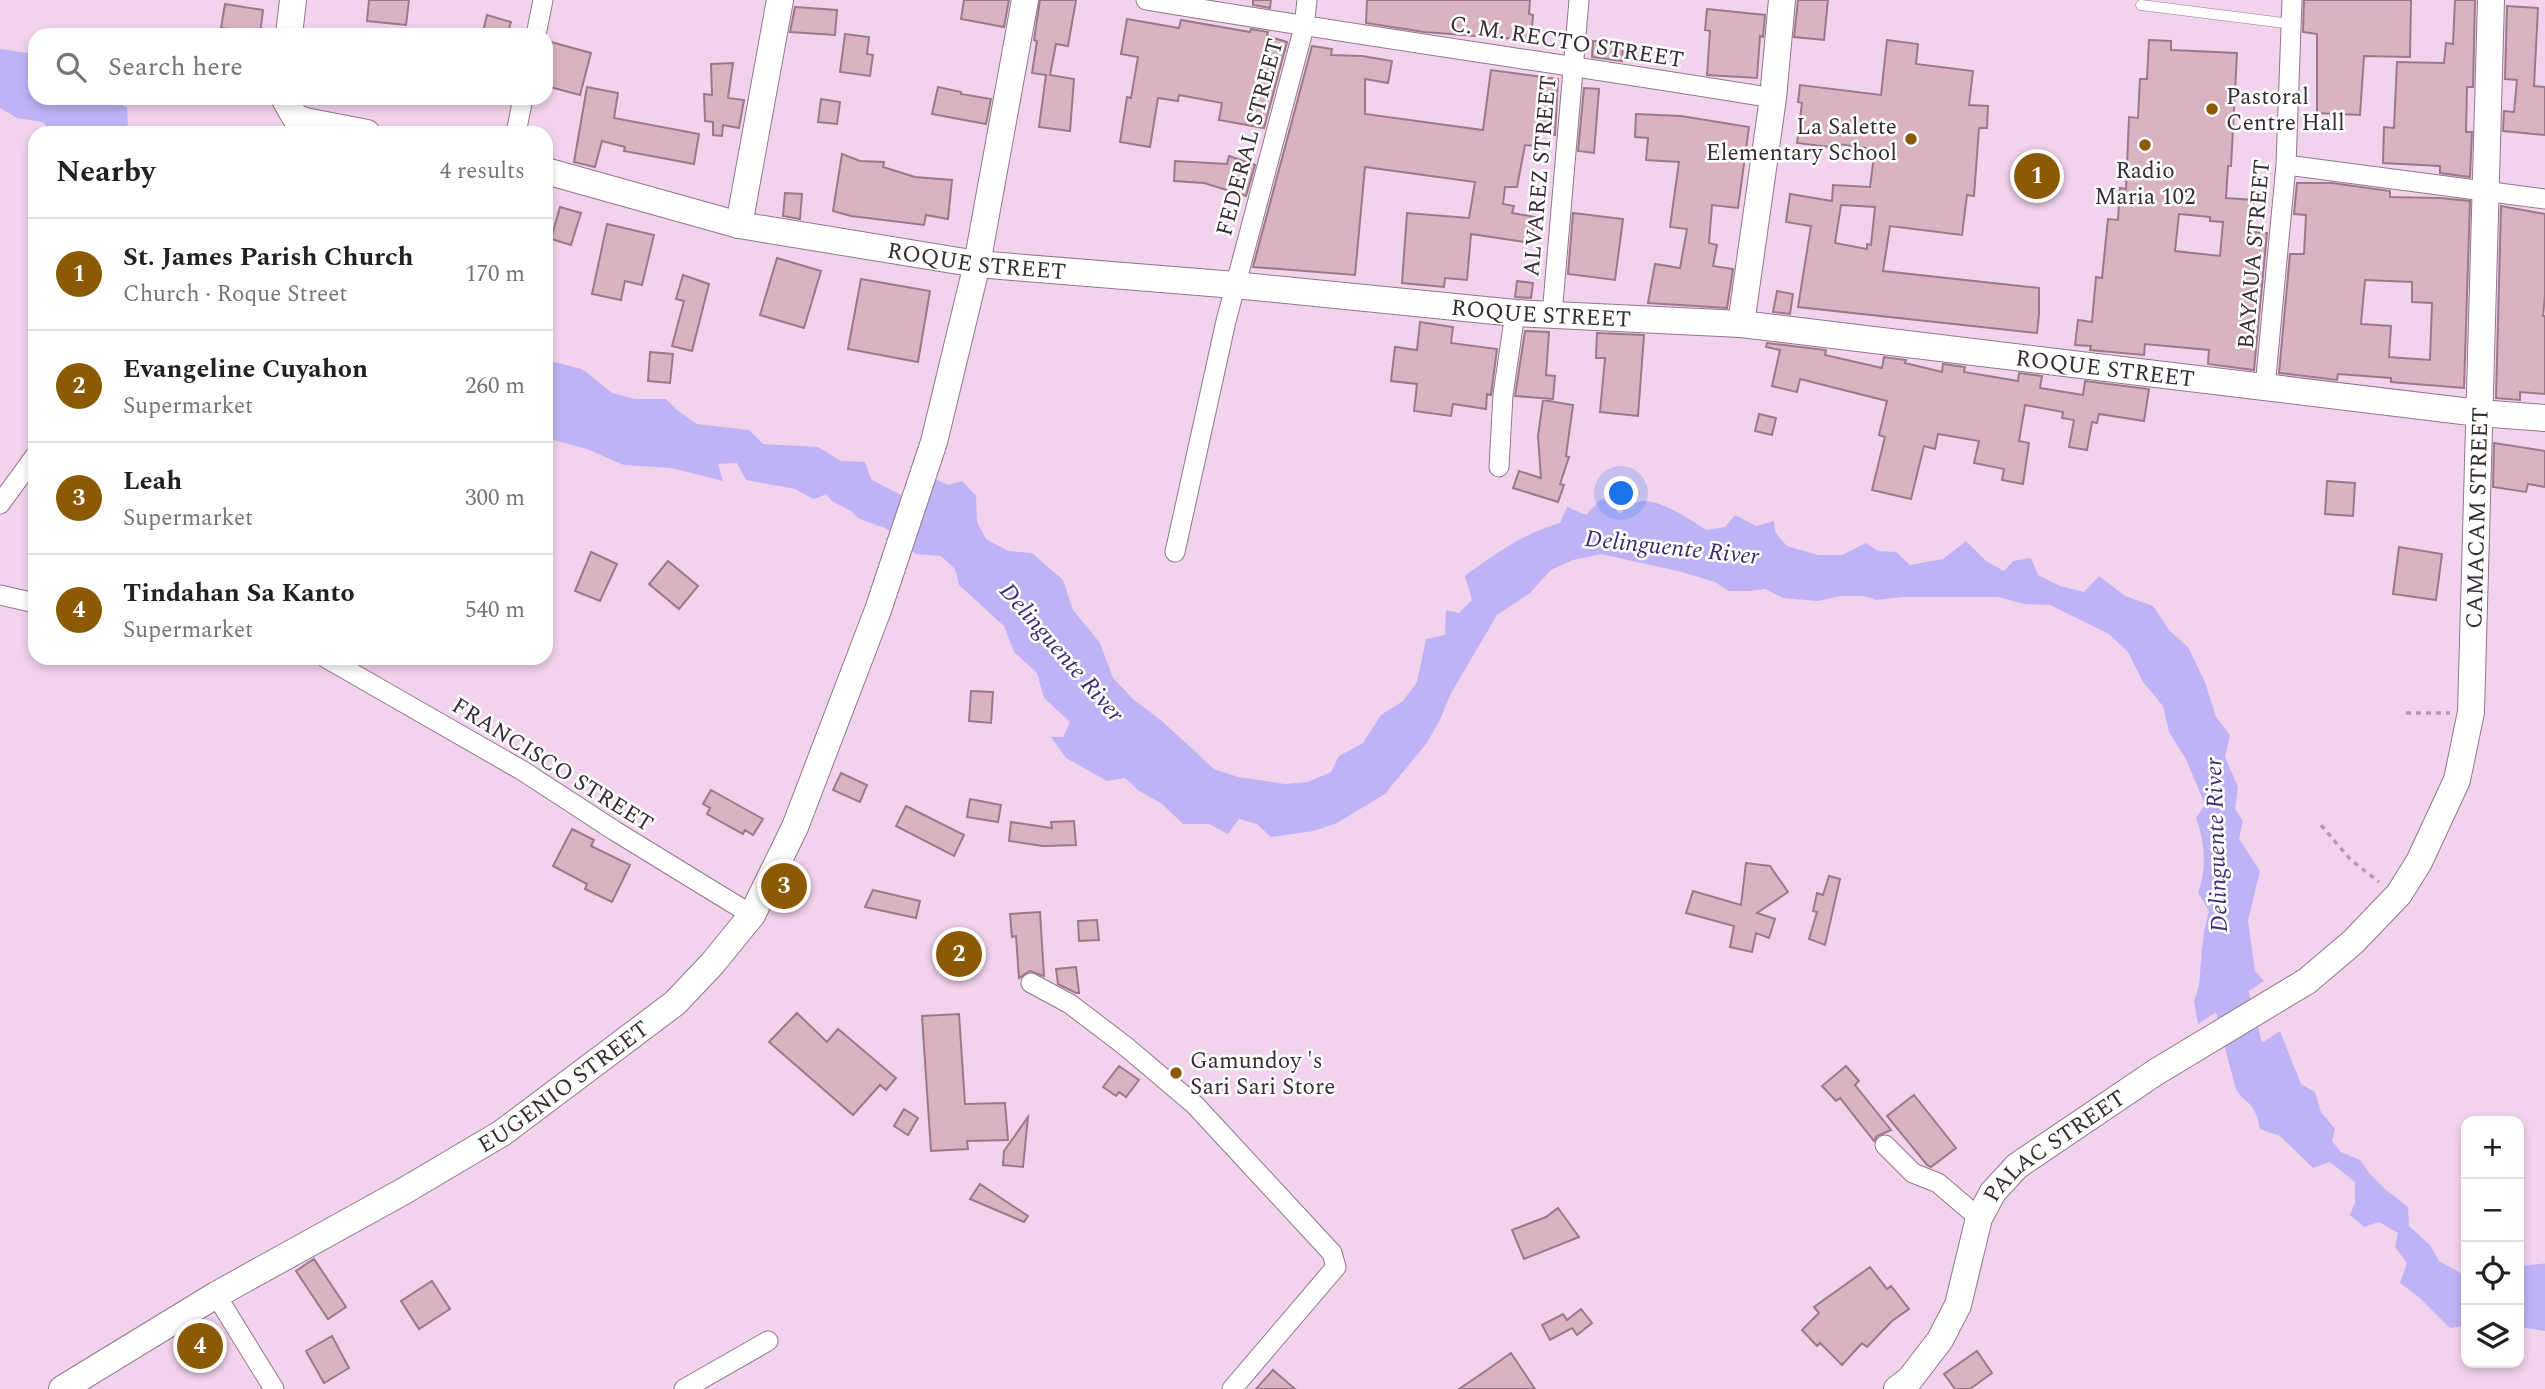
<!DOCTYPE html>
<meta charset="utf-8">
<style>
:root{--surface:#fff;--page:#f2f2f2;--text:#202124;--muted:#757577;--line:#e0e0e0;--accent:#8c5a04}
body{margin:0;font-family:Spectral,serif;background:var(--page);color:var(--text)}
.controls{position:absolute;right:21px;bottom:21px;display:grid;overflow:hidden;border-radius:14px;box-shadow:0 4px 10px #0003}
.controls button{width:63px;height:63px;display:grid;place-items:center;padding:0;border:0;border-bottom:2px solid var(--line);background:var(--surface);color:var(--text);font:35px sans-serif}
.you{position:absolute;left:1622px;top:494px;width:24px;height:24px;margin:-18px;border:5px solid #fff;border-radius:50%;background:#1a73e8;box-shadow:0 0 0 10px #1a73e833}
.badge{display:grid;place-items:center;width:46px;height:46px;border-radius:50%;background:var(--accent);color:#fff;font-size:23px;font-weight:700}
.pin{position:absolute;translate:-50% -50%;border:4px solid #fff;box-shadow:0 2px 7px #0006}
.list{margin:0;padding:0;list-style:none}
h2{display:flex;justify-content:space-between;align-items:center;height:91px;margin:0;padding:0 28px;font-size:30px}
h2 small{font-size:23px;font-weight:400;color:var(--muted)}
.list li{display:grid;grid-template-columns:46px 1fr auto;gap:21px;align-items:center;box-sizing:border-box;height:112px;padding:0 28px;border-top:2px solid var(--line)}
.list b{display:block;font-size:26px;white-space:nowrap}
.list p{margin:0;font-size:23px;white-space:nowrap;color:var(--muted)}
.list em{font-size:23px;font-style:normal;color:var(--muted)}
.icon{flex:none;width:38px;height:38px;fill:none;stroke:currentColor;stroke-width:2;stroke-linecap:round;stroke-linejoin:round}
.map{position:relative;flex:none;width:2545px;height:1389px;overflow:hidden}
.search{position:absolute;background:var(--surface);box-shadow:0 4px 10px #0003;left:28px;top:28px;width:525px;height:77px;display:flex;align-items:center;gap:18px;box-sizing:border-box;padding:0 24px;border-radius:21px;color:var(--muted);font-size:26px}
.panel{position:absolute;background:var(--surface);box-shadow:0 4px 10px #0003;left:28px;top:126px;width:525px;height:539px;border-radius:21px}
.map>svg:first-child{display:block}
</style>
<div class="map">
<svg width="2545" height="1389" viewBox="0 0 2545 1389">
<rect width="100%" height="100%" fill="#f2d3ed"/>
<path fill="#bfb3f5" d="M0,49l28,4 7,3v42h79l13,10 1,20 9,5h-81l-14,-11 -25,-4 -17,-10z
M546,360l36,9 30,24 23,6h31l11,11 20,14 52,6 14,14 55,3 23,14 24,1 9,26 17,10 -10,29 -23,-9 -25,-26 -20,7 -18,-10 -49,-9 -9,-17 -19,1 5,17 -52,-13 -47,-3 -37,-16 -41,-11z
M929,476l19,9 14,-4 14,15 1,26 9,17 22,12 24,2 31,27 10,30 27,33 13,35 21,22 28,21 52,48 24,8 47,7 23,-2 23,-10 8,-16 24,-13 18,-28 22,-14 14,-19 9,-43 19,-4 1,-25 13,3 13,-13 -7,-24c29,-22 59,-43 95,-53l7,-16 19,8 13,-14 8,-4 12,17c6,-4 12,-10 19,-12 18,-6 53,18 68,28l19,-3 10,-12 21,11 18,-5 1,11 12,14 31,9h24l24,-12 12,8 18,1 14,13 33,-6 23,-18 20,20 18,10 9,-10 18,-3 7,17 22,11 24,6 15,-16 26,20 28,10 16,24 19,17 17,35 11,35 14,18 -5,22 13,30 -3,22 8,12 -4,18 21,32 -12,50 7,50 9,10 -66,43 -4,-22 5,-18 5,-53 5,-20 -11,-18c9,-24 7,-51 -2,-75l9,-13 -19,-46 -17,-27 -6,-26 -20,-24 -15,-30 -19,-18 -59,-29 -26,-1 -25,-7h-97l-26,3 -12,-4h-24l-22,5 -35,-3 -18,-9 -16,2h-20l-14,-9 -33,-10 -81,-18 -28,6 -22,10 -21,23 -33,22 -47,80 -10,25 -14,24 -41,50 -48,29 -23,8 -43,6 -14,-13 -18,-5 -11,15 -19,-10h-26l-21,-20 -24,-14 -13,-12 -18,3 -41,-23 -15,-21h12l7,-15 -26,-24 -7,-25 -23,-21 -10,-26 -45,-41 -4,-16 -14,-13 -26,-2 -19,-19z
M2280,1031l21,53 14,8 6,20 14,17 -3,12 9,11 19,8 10,14 15,15 23,18 1,19 21,19 9,16 27,15v50l-16,2 -30,-30 -20,-15 7,-20 -12,-16 3,-14 -19,-11 -15,5 -14,-12 5,-12v-21l-25,-20 -17,6 -33,-32 -20,-7c-3,-17 -5,-16 -13,-30 -7,-11 -9,-25 -16,-36z
M2534,1281l11,1v49l-26,-4v-41z"/>
<g fill="none" stroke-linecap="round" stroke-linejoin="round">
<path stroke="#bfb3f5" stroke-width="37" d="M843,486l98,50
M2220,953l33,129 14,13
M2519,1285l26,-3"/>
</g>
<path fill="#d9b3c2" stroke="#9c7988" stroke-width="2" fill-rule="evenodd" d="M369,0h40l-3,25 -39,-4z
M964,0h45l-5,27 -43,-8z
M1040,0h36l-8,46 -12,-2 -6,31 24,4 -4,52 -31,-4 7,-52 -14,-2 5,-32 -3,-1z
M1253,0h18l-1,8 -17,-3z
M1367,0h163l-1,14 4,1 -2,25 -107,-8 -58,-9z
M1798,0h30l-4,40 -30,-3z
M2304,0h107l-1,57 -46,-1 -4,59 -43,-2v-79l-14,-2z
M2455,0h20l-2,87h-6l-1,45h6l-2,45 -30,-4v-7l-57,-3 1,-36 10,1 3,-66 47,1 2,-20 7,1z
M225,4l38,6 -3,24 -39,-6z
M2507,6l31,2 -4,78 11,1v48l-42,-4 1,-20 10,1 3,-32 -12,-1z
M795,7l42,3 -2,25 -45,-3z
M1707,9l58,6 -2,22 -3,-1 -3,42 -50,-3 3,-44 -5,-1z
M487,15l24,7 -4,13h-25z
M1127,19l52,9 2,-8 69,12 1,-3 17,3 -1,4 20,6 -23,86 -45,-8 3,-17 -43,-8 -1,6 -20,-3 -8,49 -30,-5 7,-45 4,1 7,-41 -17,-3z
M845,34l24,3 -2,17 6,1 -3,21 -30,-4z
M1887,40l31,4 -2,20 57,7 -4,34 19,1 -1,22h-8l-5,68 -7,-1 -5,40 -72,-9 -7,45 156,17v26l-2,19 -239,-26 13,-81 -25,-4 4,-28 42,7 1,-16 37,2 5,-38 -44,-6 -1,4 -33,-4 5,-40 -4,-1 2,-17 81,10zM1841,205l34,2 -4,38 -4,-1v5l-32,-6z
M2149,40l22,1v9l66,3 -6,113h-3l-2,32 28,2 -2,32 15,1 -13,137 -46,-6 1,-14 -64,-6 -1,11 -54,-5 1,-4 -16,-1 3,-25 14,2 4,-45 6,1 6,-59 10,1 2,-32 6,1 3,-72 9,1 2,-39h7zM2179,214l31,3v4l13,1 -3,34 -45,-5z
M1593,41l30,2 -1,18 -30,-4z
M551,42l40,11 -11,42 -34,-9v-23z
M1312,46l20,3 -1,6 31,1 30,5 -4,22 -23,-4v35l118,16 8,-60 67,9 -3,56 -19,-3 -2,14 -9,-1 -8,42h-12l-2,17 11,2 -2,7 23,4 -4,26 -60,-9 -4,46 -22,-2 -1,9 -42,-4 5,-70 62,5 6,-36 -110,-15 -10,108 -102,-8z
M733,63l-5,35 16,2 -5,28 -16,-3 -1,11 -9,-1v-13l-8,-1 -1,-27 8,1 -1,-31z
M587,87l31,6 -4,25 85,16 -5,30 -70,-13 1,-4 -23,-6 -7,26 -21,-5z
M938,87l23,5v2l30,5 -5,25 -54,-10z
M1584,88l15,1 -5,64 -16,-2z
M821,99l19,3 -3,22 -19,-2z
M1636,114l45,2 68,11 -11,81 -26,-3 -3,38 8,2 -4,21 20,3 -6,39 -79,-5 7,-39 25,4 7,-39 -17,-2 9,-65 -33,-2 2,-22 -13,-1z
M842,154l18,7 24,1 -1,5 32,10 37,3 -4,39 -22,-4 -2,10 -73,-9 -18,-5z
M1229,156l26,9 -9,31 -42,-13 -30,-2 1,-20 52,3z
M2297,183h35l58,8v6l50,1 30,3 -6,187 -73,-6v-4l-53,-4 -1,6 -58,-7 11,-119h14l2,-39 -12,-1zM2365,280l47,2v20l20,1 -2,57 -41,-3 2,-31 -30,-2z
M785,193l17,1 -2,25 -17,-3z
M2501,206l44,8v81l-2,21h2v78l-25,-2v8l-24,-2z
M560,207l21,6 -10,32 -20,-6z
M1573,213l50,6 -8,61 -47,-6z
M607,224l47,11 -12,50 -17,-4 -4,19 -29,-6z
M777,258l44,13 -17,57 -44,-13z
M683,275l26,9 -17,67 -20,-5 12,-45 -8,-2z
M861,279l69,12 -12,71 -70,-13z
M1517,281l16,2 -2,15 -16,-1z
M1777,291l16,3 -3,20 -17,-2z
M1420,322l33,5 -2,16 46,6 -6,46 -4,-1 -1,15 -33,-5 -2,12 -37,-5 3,-27 -26,-3 4,-34 22,3z
M1525,331l24,1 -3,43 9,1 -2,23 -38,-3z
M1597,333l47,2 -6,81 -38,-4 5,-54h-9z
M1767,343l59,7 -1,5 57,13 2,-11 22,3 -1,3 37,9 1,-8 22,3 -1,5 54,9 1,-8 23,3 -2,12 43,7 2,-14 64,8 -5,32 -45,-7 -2,9 -5,-1 -5,28 -18,-3 5,-27 -12,-2 1,-6 -38,-7 -6,36 10,2 -6,41 -21,-4 2,-11 -30,-6 5,-22 -41,-7 -3,15 -11,-3 -13,53 -39,-9 13,-53 -6,-2 8,-34 -87,-22 -3,13 -25,-6 8,-36 -14,-3z
M650,352l23,2 -3,29 -22,-2z
M1543,400l30,5 -7,51 3,1 -9,27 4,1 -6,17 -45,-14 6,-17 22,7 -3,-42z
M1759,414l17,4 -4,17 -17,-4z
M2494,443l51,8v36l-17,-3 -2,8 -33,-5z
M2327,481l28,2 -2,33 -28,-2z
M2399,547l43,7 -6,46 -43,-6z
M591,552l26,12 -17,37 -25,-10z
M668,561l30,25 -19,23 -30,-25z
M971,691l22,1 -2,31 -22,-2z
M841,773l26,12 -7,17 -27,-12z
M711,790l52,29 -10,16 -8,-5 -2,4 -36,-20 3,-6 -7,-4z
M970,799l31,6 -3,17 -31,-5z
M906,806l58,29 -10,21 -58,-30z
M1074,821l2,24 -33,1 -34,-5 2,-19 41,6 -1,-6z
M572,829l22,11 -3,6 39,19 -18,37 -27,-13 2,-5 -34,-18z
M1746,863l24,3 18,26 -31,21 18,6 -6,19 -13,-5 -4,19 -22,-5 4,-21 -48,-13 7,-22 48,14z
M1829,876l11,3 -15,66 -16,-6 8,-27 -4,-1 4,-18 6,2z
M873,890l47,11 -4,17 -51,-11z
M1040,912l4,64 -14,-5 -11,7 -3,-42 -4,1 -2,-23z
M1097,920l2,20 -20,1 -1,-20z
M1076,967l3,26h-3l-18,-9 -2,-15z
M797,1013l30,29 11,-13 58,49 -10,12 -6,-5 -27,30 -84,-73z
M959,1014l6,90 40,-1 3,37 -41,1 1,8 -37,2 -9,-135z
M1119,1066l20,14 -13,17 -7,-5 -3,4 -13,-9z
M1846,1066l13,15 -4,4 36,45 -14,6 -3,5 -34,-43 -4,3 -14,-15z
M1914,1095l42,53 -25,19 -4,-2 -40,-49z
M904,1109l14,9 -10,17 -14,-9z
M1028,1117l-5,50 -20,-2 1,-14z
M980,1184l48,32 -4,6 -54,-23z
M1558,1208l21,29 -55,22 -12,-29 34,-13z
M314,1259l32,48 -18,12 -32,-48z
M1870,1267l17,22 4,-3 18,23 -17,12 -25,26 -5,-4 -20,22 -22,-22 -3,3 -15,-16 17,-17 -5,-6z
M432,1281l18,28 -31,20 -18,-28z
M1581,1309l11,14 -15,12 -5,-7 -22,12 -8,-15 21,-11 4,6z
M332,1336l17,32 -25,15 -18,-32z
M1977,1351l15,22 -22,16h-15l-11,-15z
M1511,1353l24,36h-76l28,-19z
M1273,1370l22,19h-39z"/>
<g fill="none" stroke-linecap="round" stroke-linejoin="round">
<defs>
<path id="lane" d="M2141,5l151,19"/>
<path id="street" d="M1146,0c208,35 418,64 627,98
M536,35l7,-35
M516,133l7,-35
M2286,165l259,34
M1552,315l27,-315
M2265,387l21,-222 6,-165
M1499,467l4,-72 12,-82
M0,504l35,-48
M1175,552l51,-231 78,-294 3,-27
M0,595l35,8
M326,658l197,113 92,60 137,84
M1031,983l39,21 54,41 71,60 137,148 4,14 -104,122
M1885,1145l28,28 25,10 41,35
M216,1295l58,94
M684,1389l84,-48"/>
<g id="secondary">
<path d="M289,35l4,-35"/>
<path d="M284,98l11,19 10,4 62,12"/>
<path id="s1" d="M546,171l193,54 238,39 258,21 280,28 226,11 738,89 66,5"/>
<path d="M739,225l41,-225"/>
<path d="M1741,324l32,-226 9,-98"/>
<path id="s2" d="M62,1389l154,-94 188,-104 98,-58 173,-130 37,-39 40,-49 43,-88 83,-217 56,-168 43,-178 48,-264"/>
<path id="s3" d="M1897,1389l13,-10 30,-39 18,-35 21,-87 14,-26 24,-26 139,-94 151,-91 46,-39 46,-48 20,-32 38,-82 14,-68 20,-712"/>
</g>
</defs>
<use href="#lane" stroke="#92768d" stroke-width="11"/>
<use href="#street" stroke="#92768d" stroke-width="21"/>
<use href="#secondary" stroke="#92768d" stroke-width="28"/>
<path stroke="#b49bb0" stroke-width="3.5" stroke-dasharray="5 5" stroke-linecap="butt" d="M2406,713h44
M2321,825l29,34 29,23"/>
<use href="#lane" stroke="#fff" stroke-width="10"/>
<use href="#street" stroke="#fff" stroke-width="19"/>
<use href="#secondary" stroke="#fff" stroke-width="26"/>
</g>
<g fill="#8c5a04" stroke="#fff" stroke-width="2.5">
<circle cx="2212" cy="109" r="7"/>
<circle cx="1911" cy="139" r="7"/>
<circle cx="2145" cy="145" r="7"/>
<circle cx="1176" cy="1073" r="7"/>
</g>
<g text-anchor="middle" stroke-width="5" stroke-linejoin="round" paint-order="stroke">
<g font-size="23" fill="#372b35" stroke="#fff">
<text transform="translate(1567 41) rotate(9)" y="8">C. M. RECTO STREET</text>
<text transform="translate(1249 137) rotate(-75)" y="8">FEDERAL STREET</text>
<text transform="translate(1539 176) rotate(-85)" y="8">ALVAREZ STREET</text>
<text transform="translate(2253 254) rotate(-85)" y="8">BAYAUA STREET</text>
<text dy="8" stroke="none"><textPath href="#s1" startOffset="441">ROQUE STREET</textPath></text>
<text dy="8" stroke="none"><textPath href="#s1" startOffset="1008">ROQUE STREET</textPath></text>
<text dy="8" stroke="none"><textPath href="#s1" startOffset="1575">ROQUE STREET</textPath></text>
<text dy="8" stroke="none"><textPath href="#s3" startOffset="1122">CAMACAM STREET</textPath></text>
<text transform="translate(553 764) rotate(32)" y="8">FRANCISCO STREET</text>
<text dy="8" stroke="none"><textPath href="#s2" startOffset="586">EUGENIO STREET</textPath></text>
<text dy="8" stroke="none"><textPath href="#s3" startOffset="301">PALAC STREET</textPath></text>
</g>
<g font-size="23" fill="#372b35" stroke="#fff" text-anchor="start">
<text x="2226" y="104">Pastoral<tspan x="2226" dy="26">Centre Hall</tspan></text>
<text x="1897" y="134" text-anchor="end">La Salette<tspan x="1897" dy="26">Elementary School</tspan></text>
<text x="2145" y="178" text-anchor="middle">Radio<tspan x="2145" dy="26">Maria 102</tspan></text>
<text x="1190" y="1068">Gamundoy 's<tspan x="1190" dy="26">Sari Sari Store</tspan></text>
</g>
<g font-size="24" font-style="italic" fill="#3f2a75" stroke="#fff">
<text transform="translate(1672 547) rotate(6)" y="8">Delinguente River</text>
<text transform="translate(1062 652) rotate(49)" y="8">Delinguente River</text>
<text transform="translate(2216 845) rotate(-92)" y="8">Delinguente River</text>
</g>
</g>
</svg>
<div class="controls">
<button>+</button>
<button>−</button>
<button><svg class="icon" aria-label="locate" viewBox="0 0 24 24"><circle cx="12" cy="12" r="6"/><path d="M12 2v4M12 18v4M2 12h4M18 12h4"/></svg></button>
<button><svg class="icon" aria-label="layers" viewBox="0 0 24 24"><path d="M12 4l9 5-9 5-9-5zM3 14l9 5 9-5"/></svg></button>
</div>
<div class="you"></div>
<div class="pin badge" style="left:2037px;top:176px">1</div>
<div class="pin badge" style="left:959px;top:954px">2</div>
<div class="pin badge" style="left:784px;top:886px">3</div>
<div class="pin badge" style="left:200px;top:1346px">4</div>
<div class="search"><svg class="icon" aria-label="search" viewBox="0 0 24 24"><circle cx="10" cy="10" r="6"/><path d="M15 15l6 6"/></svg>Search here</div>
<section class="panel">
<h2>Nearby<small>4 results</small></h2>
<ul class="list">
<li><span class="badge">1</span><div><b>St. James Parish Church</b><p>Church · Roque Street</p></div><em>170 m</em></li>
<li><span class="badge">2</span><div><b>Evangeline Cuyahon</b><p>Supermarket</p></div><em>260 m</em></li>
<li><span class="badge">3</span><div><b>Leah</b><p>Supermarket</p></div><em>300 m</em></li>
<li><span class="badge">4</span><div><b>Tindahan Sa Kanto</b><p>Supermarket</p></div><em>540 m</em></li>
</ul>
</section>
</div>
